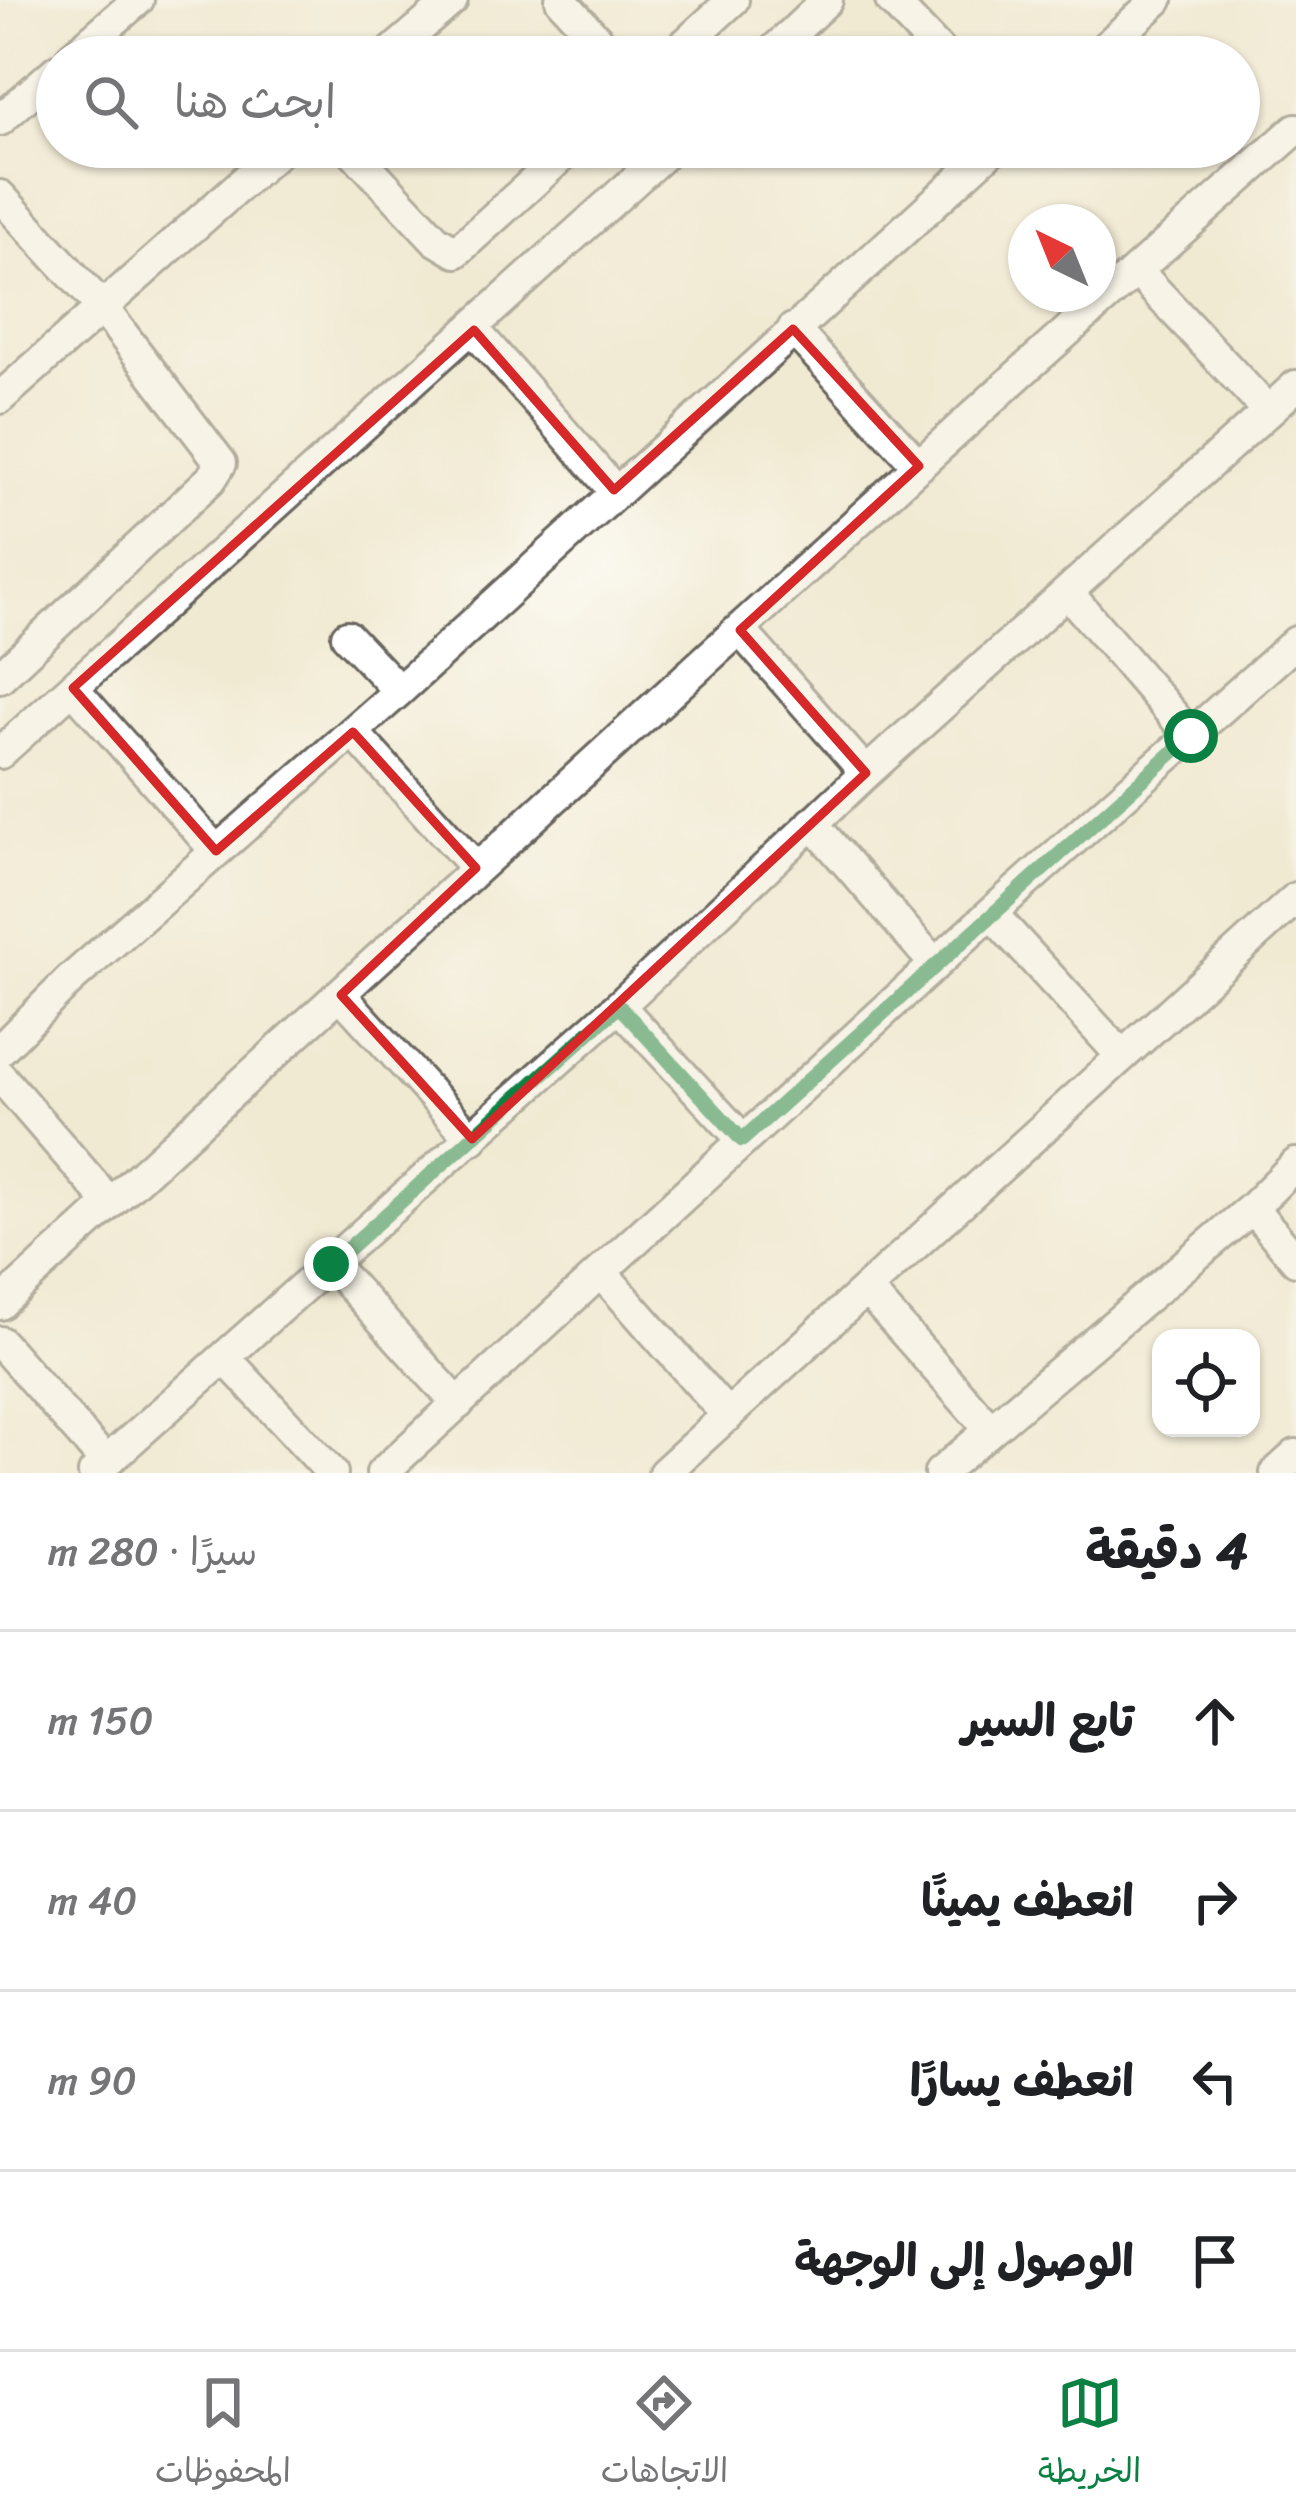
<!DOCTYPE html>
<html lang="ar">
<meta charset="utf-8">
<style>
:root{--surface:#fff;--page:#f6f6f6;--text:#202124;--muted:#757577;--line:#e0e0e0;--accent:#0b8043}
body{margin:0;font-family:Sriracha,"Playpen Sans Arabic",sans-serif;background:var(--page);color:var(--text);direction:rtl}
.controls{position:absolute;right:36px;bottom:36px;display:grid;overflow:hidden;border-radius:24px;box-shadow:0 3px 9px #0004}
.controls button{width:108px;height:108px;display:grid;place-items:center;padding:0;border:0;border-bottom:3px solid var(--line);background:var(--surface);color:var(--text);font:60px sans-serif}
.compass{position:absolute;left:1008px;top:204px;width:108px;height:108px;border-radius:50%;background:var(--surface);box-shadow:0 3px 9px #0004;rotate:317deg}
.stop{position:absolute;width:36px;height:36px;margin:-27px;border:9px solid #0b8043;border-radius:50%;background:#fff}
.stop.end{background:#0b8043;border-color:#fff;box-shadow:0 3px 12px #0008}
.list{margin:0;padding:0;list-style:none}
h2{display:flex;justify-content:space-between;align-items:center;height:156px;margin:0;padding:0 48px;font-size:51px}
h2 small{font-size:39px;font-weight:400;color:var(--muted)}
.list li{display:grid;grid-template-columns:78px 1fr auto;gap:36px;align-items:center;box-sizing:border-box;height:180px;padding:0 48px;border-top:3px solid var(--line)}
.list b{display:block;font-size:45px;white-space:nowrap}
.list em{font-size:39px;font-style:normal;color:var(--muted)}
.icon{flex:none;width:66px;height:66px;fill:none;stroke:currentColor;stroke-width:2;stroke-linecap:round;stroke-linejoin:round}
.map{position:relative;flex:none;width:1296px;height:1473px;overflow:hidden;direction:ltr}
.search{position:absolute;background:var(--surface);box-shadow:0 3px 9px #0004;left:36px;right:36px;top:36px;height:132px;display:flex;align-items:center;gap:30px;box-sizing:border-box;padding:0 42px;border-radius:66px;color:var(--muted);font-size:45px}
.sheet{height:876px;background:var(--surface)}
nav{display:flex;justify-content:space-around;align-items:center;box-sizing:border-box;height:168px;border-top:3px solid var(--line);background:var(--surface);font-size:33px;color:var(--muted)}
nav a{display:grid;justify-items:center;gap:6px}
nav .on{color:var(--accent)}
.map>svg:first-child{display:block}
</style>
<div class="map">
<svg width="1296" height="1473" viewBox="0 0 1296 1473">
<rect width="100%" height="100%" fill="#fdfcf7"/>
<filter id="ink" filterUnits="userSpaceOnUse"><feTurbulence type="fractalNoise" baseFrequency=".00833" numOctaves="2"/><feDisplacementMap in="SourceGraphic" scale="24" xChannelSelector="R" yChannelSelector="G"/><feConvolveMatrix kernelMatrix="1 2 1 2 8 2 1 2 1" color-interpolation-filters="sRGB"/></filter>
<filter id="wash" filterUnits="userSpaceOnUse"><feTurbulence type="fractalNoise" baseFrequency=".004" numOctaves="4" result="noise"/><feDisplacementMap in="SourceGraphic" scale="48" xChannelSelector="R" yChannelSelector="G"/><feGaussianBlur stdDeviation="2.7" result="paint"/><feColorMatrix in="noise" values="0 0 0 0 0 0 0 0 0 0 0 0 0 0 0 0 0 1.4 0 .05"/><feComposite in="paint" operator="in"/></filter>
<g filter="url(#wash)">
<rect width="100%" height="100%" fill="#f1ead3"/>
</g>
<g filter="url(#ink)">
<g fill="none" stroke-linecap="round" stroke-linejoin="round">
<defs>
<path id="minor" d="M561,0l52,57
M891,0l54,57
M72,57l66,-57
M386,57l66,-57
M671,57l62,-57
M767,57l60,-57
M1095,57l62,-57
M0,120l57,-50
M349,147l87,93 20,12 116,-105
M0,196l101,110 120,157 -10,16 -211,198
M1137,271l131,140
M793,329l126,137
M474,330l140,160
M0,398l283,-251
M1068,593l123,143
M740,630l126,143
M347,636l52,55
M73,688l143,163
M353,732l123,136
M0,753l672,-606
M812,823l123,141
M991,913l131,143
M341,995l131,144
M619,1006l124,134
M0,1050l70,-70 329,-289 596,-544
M0,1076l108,125
M1252,1208l44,52
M331,1264l127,140
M603,1274l125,142
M869,1292l120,136
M0,1304l1018,-929 278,-246
M0,1342l106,120
M225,1358l107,115
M94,1473l525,-467 247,-233 430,-387
M382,1473l609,-560 305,-271
M664,1473l632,-575
M940,1473l312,-265 44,-44
M1276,1473l20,-18"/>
</defs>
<use href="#minor" stroke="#67645c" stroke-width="36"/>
<use href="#minor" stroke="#fff" stroke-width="30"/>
</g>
</g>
<g fill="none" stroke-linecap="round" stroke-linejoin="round" filter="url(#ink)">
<path stroke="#0b8043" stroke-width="15" d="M331,1264l288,-258 123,134 449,-404"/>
</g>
<path d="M0 0H1296V1473H0ZM793,329l126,137 -179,164 126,143 -394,366 -131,-144 135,-127 -123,-136 -137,119 -143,-163 401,-358 140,160z" fill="#f1ead3" fill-opacity=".55" fill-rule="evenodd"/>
<path fill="none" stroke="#d62828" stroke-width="9" stroke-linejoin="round" d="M793,329l126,137 -179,164 126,143 -394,366 -131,-144 135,-127 -123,-136 -137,119 -143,-163 401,-358 140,160z"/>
</svg>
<div class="controls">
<button><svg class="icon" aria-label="locate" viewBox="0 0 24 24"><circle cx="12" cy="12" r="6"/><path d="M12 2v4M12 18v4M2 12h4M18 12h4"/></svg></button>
</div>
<svg class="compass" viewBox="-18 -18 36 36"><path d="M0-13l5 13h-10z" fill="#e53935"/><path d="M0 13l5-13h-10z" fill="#757577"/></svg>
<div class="stop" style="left:1191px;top:736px"></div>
<div class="stop end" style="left:331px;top:1264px"></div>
<div class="search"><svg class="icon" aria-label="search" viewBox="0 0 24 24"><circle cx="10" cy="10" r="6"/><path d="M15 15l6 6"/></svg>ابحث هنا</div>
</div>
<section class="sheet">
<h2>4 دقيقة<small>سيرًا · 280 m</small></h2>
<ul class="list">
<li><svg class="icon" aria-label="ahead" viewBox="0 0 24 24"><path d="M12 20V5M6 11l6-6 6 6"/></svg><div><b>تابع السير</b></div><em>150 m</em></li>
<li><svg class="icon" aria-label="right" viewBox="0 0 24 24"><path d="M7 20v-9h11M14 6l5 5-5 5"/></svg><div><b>انعطف يمينًا</b></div><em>40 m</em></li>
<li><svg class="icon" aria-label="left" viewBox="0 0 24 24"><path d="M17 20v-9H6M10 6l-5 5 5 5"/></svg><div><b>انعطف يسارًا</b></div><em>90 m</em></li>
<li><svg class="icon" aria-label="arrive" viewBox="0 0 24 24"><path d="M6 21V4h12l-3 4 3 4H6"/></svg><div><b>الوصول إلى الوجهة</b></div></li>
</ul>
</section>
<nav>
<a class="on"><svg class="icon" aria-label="map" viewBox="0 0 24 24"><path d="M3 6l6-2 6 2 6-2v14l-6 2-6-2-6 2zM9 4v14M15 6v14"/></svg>الخريطة</a>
<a><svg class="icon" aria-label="directions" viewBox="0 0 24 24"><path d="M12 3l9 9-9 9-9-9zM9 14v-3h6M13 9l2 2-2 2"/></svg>الاتجاهات</a>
<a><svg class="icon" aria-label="saved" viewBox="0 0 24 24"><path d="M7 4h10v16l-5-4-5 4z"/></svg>المحفوظات</a>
</nav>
